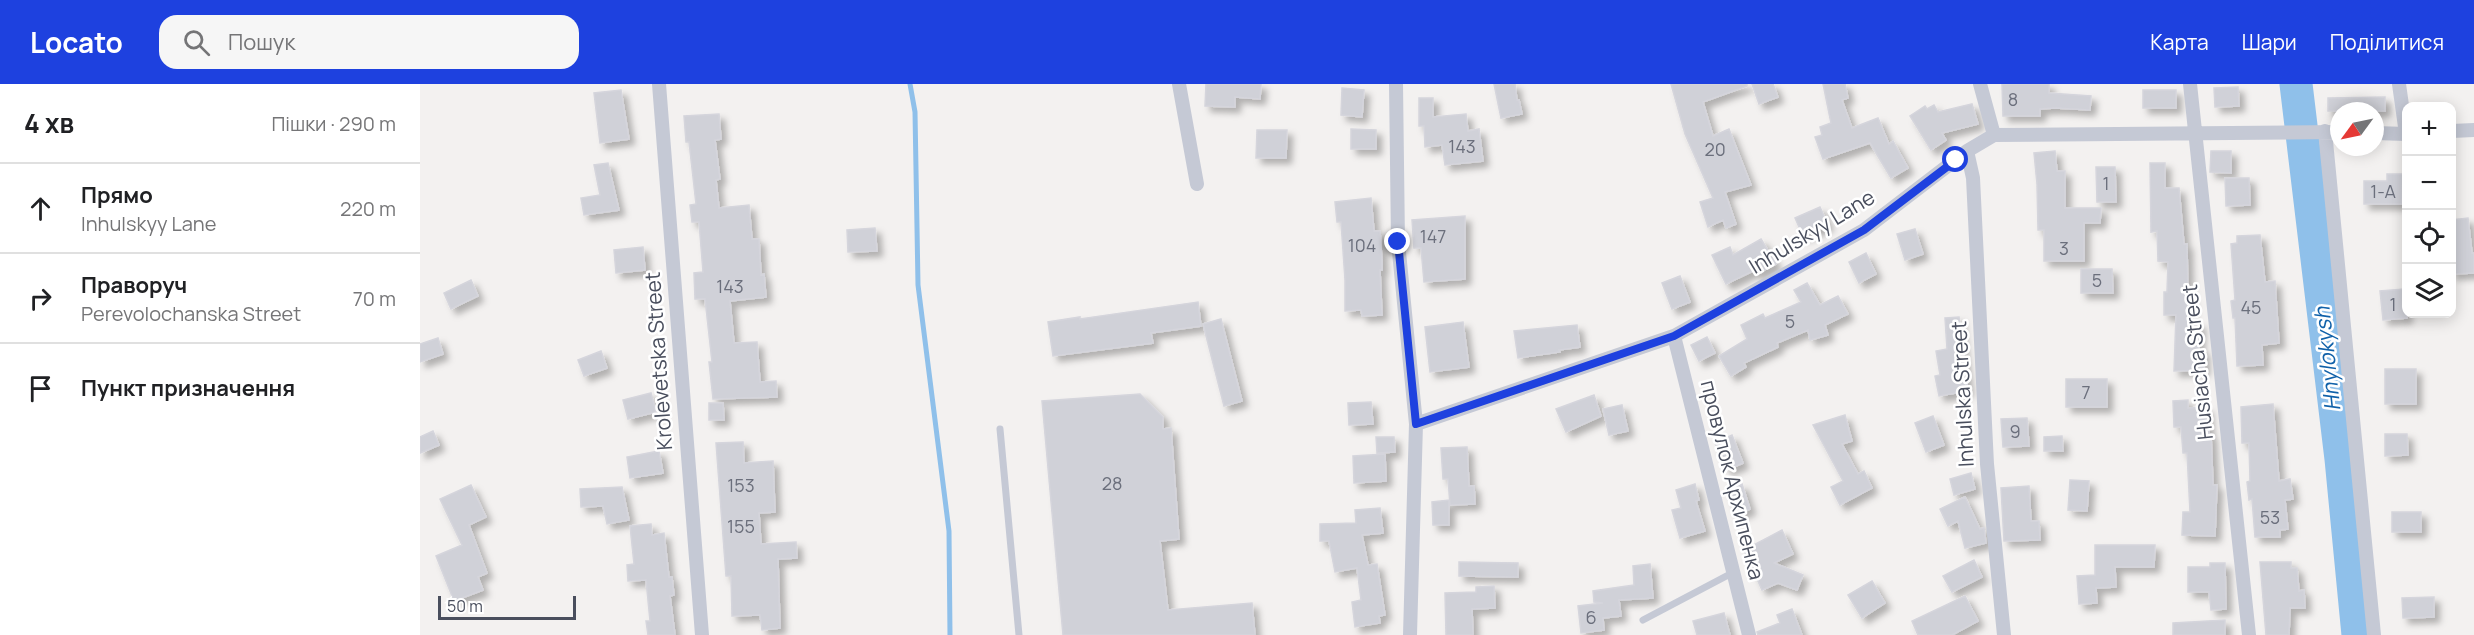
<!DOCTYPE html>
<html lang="uk">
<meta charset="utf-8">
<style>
:root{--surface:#fff;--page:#f6f6f6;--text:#202124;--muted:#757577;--line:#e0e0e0;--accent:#1e41df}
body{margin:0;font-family:Manrope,sans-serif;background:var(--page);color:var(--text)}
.controls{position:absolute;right:18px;top:18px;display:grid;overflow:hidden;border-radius:12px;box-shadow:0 3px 15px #0003}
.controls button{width:54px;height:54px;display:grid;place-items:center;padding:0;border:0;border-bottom:2px solid var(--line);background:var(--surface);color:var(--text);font:30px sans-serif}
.compass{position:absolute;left:1910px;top:18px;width:54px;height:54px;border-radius:50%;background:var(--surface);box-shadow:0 3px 15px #0003;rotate:237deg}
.scale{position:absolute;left:18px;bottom:15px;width:138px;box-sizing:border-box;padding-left:6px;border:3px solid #494e5d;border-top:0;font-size:16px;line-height:21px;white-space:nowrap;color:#494e5d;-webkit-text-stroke:4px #fff;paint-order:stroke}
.stop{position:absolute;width:18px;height:18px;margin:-14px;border:4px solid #1e41df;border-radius:50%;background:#fff}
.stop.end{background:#1e41df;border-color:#fff;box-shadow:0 2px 6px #0008}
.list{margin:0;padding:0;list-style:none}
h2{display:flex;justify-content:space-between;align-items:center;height:78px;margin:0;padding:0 24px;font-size:26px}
h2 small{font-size:20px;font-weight:400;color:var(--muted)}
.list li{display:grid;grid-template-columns:39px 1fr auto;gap:18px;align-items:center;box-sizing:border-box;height:90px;padding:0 24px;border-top:2px solid var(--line)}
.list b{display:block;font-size:22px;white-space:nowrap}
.list p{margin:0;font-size:20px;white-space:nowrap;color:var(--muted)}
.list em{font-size:20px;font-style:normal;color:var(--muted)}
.icon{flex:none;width:33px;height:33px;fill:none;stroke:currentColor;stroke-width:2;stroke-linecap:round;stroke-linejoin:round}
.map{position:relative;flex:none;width:2054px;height:551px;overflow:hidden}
header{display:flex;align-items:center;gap:36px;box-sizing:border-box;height:84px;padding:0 30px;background:var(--accent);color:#fff}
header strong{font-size:28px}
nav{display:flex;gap:33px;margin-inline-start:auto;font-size:21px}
.search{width:420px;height:54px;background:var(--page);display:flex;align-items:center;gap:15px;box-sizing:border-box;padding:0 21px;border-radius:18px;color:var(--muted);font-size:22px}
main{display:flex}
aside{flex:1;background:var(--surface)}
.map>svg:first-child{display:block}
</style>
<header>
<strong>Locato</strong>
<div class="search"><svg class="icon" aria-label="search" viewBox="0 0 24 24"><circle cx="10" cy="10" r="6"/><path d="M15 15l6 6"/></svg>Пошук</div>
<nav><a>Карта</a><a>Шари</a><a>Поділитися</a></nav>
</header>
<main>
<aside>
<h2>4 хв<small>Пішки · 290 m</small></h2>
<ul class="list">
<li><svg class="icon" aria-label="ahead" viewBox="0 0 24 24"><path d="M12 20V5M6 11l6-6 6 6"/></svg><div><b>Прямо</b><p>Inhulskyy Lane</p></div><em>220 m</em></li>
<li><svg class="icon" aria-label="right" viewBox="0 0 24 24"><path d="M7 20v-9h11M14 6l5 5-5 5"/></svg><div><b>Праворуч</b><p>Perevolochanska Street</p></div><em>70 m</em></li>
<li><svg class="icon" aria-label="arrive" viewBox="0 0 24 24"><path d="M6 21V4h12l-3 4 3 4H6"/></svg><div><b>Пункт призначення</b></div></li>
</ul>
</aside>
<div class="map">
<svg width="2054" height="551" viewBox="0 0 2054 551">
<defs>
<filter id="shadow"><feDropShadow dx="5.5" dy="5.5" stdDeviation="3" flood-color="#0004"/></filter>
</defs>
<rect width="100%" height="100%" fill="#f3f1f0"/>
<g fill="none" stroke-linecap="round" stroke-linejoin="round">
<path stroke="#8fc0ea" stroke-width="5" d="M490,0l5,28 3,173 31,246 1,104"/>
<path stroke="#8fc0ea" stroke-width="33" d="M1876,0l45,375 17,176"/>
</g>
<path fill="#d0d1d8" stroke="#d5d5dc" stroke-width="1.5" filter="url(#shadow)" d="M786,0h55l-1,15 -25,-2v10l-30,-1z
M1074,0h21l2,16h2l3,14 -21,4z
M1251,0h76v2l-44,16 10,34 16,-7 22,56 -26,7 11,32 -10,4 -3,-8 -15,7 -8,-25 13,-4 -28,-64z
M1332,0h21l5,13 -19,7z
M1403,0h22l3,14 -6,2 10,28 26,-10 11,26 4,-3 15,27 -17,10 -21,-35 -47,16 -8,-22 7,-2 -2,-8 11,-4z
M1582,0h47v9l42,3 -1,14 -35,-2 -15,1v7h-37z
M1818,3l1,19 -24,1 -1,-19z
M922,4l22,2 -2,27 -21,-2z
M201,6l8,49 -29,4 -6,-50z
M1723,6h33v18h-33z
M1965,13v14h-57v-13z
M999,14h14v19l33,-3 2,17 11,-2 4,32 -38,4 -3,-20 -17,2 -1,-21h-5z
M1552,20l6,20 -36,9 4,7 -15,10 -21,-34 15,-10 2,3 7,-4 4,7z
M299,30l2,25 -6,1 5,39 -4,1 3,28 30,-3 3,34h7l2,36 3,-1 2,23 -36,4 4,42 23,-1 3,40 16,-1 1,16 -64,2 -4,-37h3l-7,-63h-10l-1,-26 9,-1 -4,-50h-7l-2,-17 6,-1 -7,-62h-3l-2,-26z
M931,45l25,1v19h-25z
M837,46h30l-1,28h-30z
M1635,67l2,20h8v37h36l-1,15h-16v38h-40v-31h-6l-1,-46 -3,-31z
M1791,67h20v22l-21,-1z
M188,79l11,47 -35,5 -3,-17 19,-3 -6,-30z
M1730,79h15v25h14l5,56h3l1,55h3l-1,24h10l-1,27h5v20l-30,1 2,-56h-12v-23h3l1,-30 -10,-1 -1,-30 -6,1z
M1676,83h19l1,35h-19z
M1967,90h16l-1,30h-38v-23h23z
M1805,94h24l1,27 -24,1z
M951,114l3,33h6l2,30v9h-2l2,45 -20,1 -1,-6 -16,1v-31l-4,-58h-4l-2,-20z
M1400,123l8,18 -25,11 -8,-18z
M1045,132v63l-41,3 -3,-34h-7l-2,-28z
M2048,134l4,35h2v20l-23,1v-54z
M455,144l2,23 -29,1 -1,-22z
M1495,145l8,25 -18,6 -8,-26z
M1840,151l5,47 10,-1 4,62 -17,2 1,20 -26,1 -2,-48h-2l-2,-17 4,-1 -4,-56 6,-1v-7z
M1341,155l15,25 -19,10 -2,-4 -29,14 -14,-29 18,-8 3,8z
M223,163l2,23 -29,3 -2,-23z
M1446,169l10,21 -17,9 -10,-21z
M1661,185h31l1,24h-32z
M1260,192l10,26 -18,7 -10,-26z
M51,196l7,16 -27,13 -7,-16z
M1387,199l13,22 18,-9 10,18 -23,11 3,10 -18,5 -2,-10 -31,13 1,4 -34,16 2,4 -15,9 -12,-20 28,-17 -6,-14 22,-11 2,4 36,-16 -7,-12z
M1984,205l3,29 -24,2 -3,-29z
M778,218l3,24 -50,7 2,10 -100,13 -5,-34 32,-5v2z
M1539,233l9,74 -29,5 -4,-20 5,-1 -4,-24 11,-2 -2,-31z
M801,235l21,82 -18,5 -21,-82z
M1043,238l6,45 -39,5 -5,-45z
M1157,241l3,22 -21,3 1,2 -42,6 -4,-27z
M1287,253l8,16 -16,8 -8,-16z
M18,254l5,16 -23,8v-18z
M181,267l6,17 -23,8 -6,-16z
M1965,285h31v35h-31z
M1646,295h41v28h-41z
M231,309l5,19 -28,7 -5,-19z
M720,310l23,23v12l8,-1 8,111 -19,2 8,69 84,-7 3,32h-192l-21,-234z
M1174,311l7,21 -35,16 -10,-23z
M1768,316v8l19,-1 2,27h2l2,51h4l-2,51 -33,-1 1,-23h7l-3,-59h-4l-2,-26h-7l-1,-26z
M951,318l2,22 -24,1 -1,-22z
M289,319h14l1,17h-15z
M1853,320l6,77 11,-2 3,20 -8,1 3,29 -8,1v7h-25l-3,-38 -3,1 -2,-18 3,-1 -1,-38h-7l-1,-36z
M1202,321l6,26 -19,4 -6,-26z
M1425,331l7,26 -10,3 16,30 6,-3 8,17 -32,17 -9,-18 12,-6 -30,-56z
M1513,332l11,29 -18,7 -11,-29z
M1607,334l2,28 -26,1 -2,-28z
M13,347l6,14 -19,8v-16z
M1965,350h22l1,21 -23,1z
M1312,351l11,28 -16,7 -12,-27z
M1642,352l1,15h-19v-14z
M956,353h18l1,15 -18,1z
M323,358l1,21 29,-2 2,51 -16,1 2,31 35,-2 1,16 -19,1 2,69 -18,2 -2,-15 -28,1 -1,-40h-5l-10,-133z
M1047,363l2,39h5l1,18 -25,1 -2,-26h-5l-2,-31z
M239,367l4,22 -33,5 -3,-21z
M965,370l1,27 -32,2 -1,-27z
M1551,389l4,16 -21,6 -4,-16z
M1650,396l19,1 -2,30 -19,-1z
M1275,400l4,16 -3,1 9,30 -25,7 -8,-28 9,-2 -5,-18z
M1322,400l8,25 -14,6 -10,-25z
M51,401l15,32 -17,8 18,48 -9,4 5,13 -29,11 -18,-45 26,-11 -22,-46z
M1609,402l2,35h8l1,19 -36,1 -3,-53z
M202,403l7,33 -22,4 -4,-18 -22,1 -1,-18z
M1545,413l15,32 4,-1 2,15 -21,5 -7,-27 -10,5 -8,-17z
M1029,416v25h-16l-1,-23z
M960,424l3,25 -21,2 6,30 9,-1 8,51 -6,1 1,7 -25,4 -3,-25 9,-2 -4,-32 -22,4 -6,-31h-9v-17l36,-1 -1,-13z
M1972,428h29v20h-29z
M231,440l1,11 12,-2 5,44h3l2,18 -4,1 5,39h-27l-2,-14h4l-4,-41 -18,1 -1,-16 7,-1 -4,-38z
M1362,446l11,24 -19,9 29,12 -6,15 -19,-7 -16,7 -18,-40z
M1675,461h60l-1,22h-39l1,20 -20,1 1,15 -18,1 -2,-28 18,-1z
M1554,476l8,17 -30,15 -9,-16z
M1039,478l59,1v14l-59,-1z
M1840,478h31v6h6l2,23 5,-1 1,18h-15l-1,27h-23z
M1790,479h15l1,46 -15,1 -2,-18h-21v-25h22z
M1230,480l3,34 -34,2 2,16 -18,2 1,12 -23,3 -3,-27 25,-3 -9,-1 -1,-11 41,-6 -1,-19z
M1452,497l13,22 -23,15 -14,-23z
M1074,502l1,22 -23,1 1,26h-27l-1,-42 31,-1v-5z
M1545,512l13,25 -26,14h-34l-6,-14z
M2014,513v20l-31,1 -1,-20z
M1372,525l10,26h-44l-1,-3 23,-9 -3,-8z
M1304,529l6,22h-33l-4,-14z
M1805,536v15h-52v-12z"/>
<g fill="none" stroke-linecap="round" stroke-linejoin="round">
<path stroke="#c5c9d5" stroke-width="7" d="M580,345l19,206
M1223,536l91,-48"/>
<path stroke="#c5c9d5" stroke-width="14" d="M239,0l43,551
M759,0l18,100
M976,0l2,158 18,182 -6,211
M1560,0l14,51
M1770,0l59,551
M1979,0l7,50
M1905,47l49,504
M2032,47l22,-1
M1955,49l31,1
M1547,67l6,27 14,286 17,171
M1254,252l75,299
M996,340l258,-88 190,-106 103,-79 27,-16 345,-3"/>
</g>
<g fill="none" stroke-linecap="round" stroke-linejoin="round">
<path stroke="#1e41df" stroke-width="8" d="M978,158l18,182 258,-88 190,-106 92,-70"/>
</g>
<g text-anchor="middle" stroke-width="5" stroke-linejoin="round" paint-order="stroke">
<g font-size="18" fill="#6b6f7c">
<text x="1593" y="22">8</text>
<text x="1042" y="69">143</text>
<text x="1295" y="72">20</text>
<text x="1686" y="106">1</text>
<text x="1963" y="114">1-А</text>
<text x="1013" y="159">147</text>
<text x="942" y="168">104</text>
<text x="1644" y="171">3</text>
<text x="1677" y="203">5</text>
<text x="310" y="209">143</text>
<text x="1973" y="227">1</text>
<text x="1831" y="230">45</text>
<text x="1370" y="244">5</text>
<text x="1666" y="315">7</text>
<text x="1595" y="354">9</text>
<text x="692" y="406">28</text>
<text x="321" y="408">153</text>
<text x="1850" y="440">53</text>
<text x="321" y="449">155</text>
<text x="1171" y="540">6</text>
</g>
<g font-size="21" fill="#494e5d" stroke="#fff">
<text transform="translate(1392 148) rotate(-31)" y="7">Inhulskyy Lane</text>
<text transform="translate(239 277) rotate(-94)" y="7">Krolevetska Street</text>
<text transform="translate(1778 278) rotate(-96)" y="7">Husiacha Street</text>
<text transform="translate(1543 310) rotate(-93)" y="7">Inhulska Street</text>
<text transform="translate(1312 396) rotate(76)" y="7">провулок Архипенка</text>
</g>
<g font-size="22" font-style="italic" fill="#1061a9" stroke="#fff">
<text transform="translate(1907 275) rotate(-96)" y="8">Hnylokysh</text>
</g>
</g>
</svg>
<div class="controls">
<button>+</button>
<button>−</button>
<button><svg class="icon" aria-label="locate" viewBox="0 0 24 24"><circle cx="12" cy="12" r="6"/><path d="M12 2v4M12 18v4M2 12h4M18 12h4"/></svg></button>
<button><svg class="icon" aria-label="layers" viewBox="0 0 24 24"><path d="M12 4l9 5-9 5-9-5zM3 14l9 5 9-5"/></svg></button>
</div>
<svg class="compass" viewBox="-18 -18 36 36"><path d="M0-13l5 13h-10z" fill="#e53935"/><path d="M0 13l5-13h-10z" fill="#757577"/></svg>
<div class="scale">50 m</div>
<div class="stop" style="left:1536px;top:76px"></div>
<div class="stop end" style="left:978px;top:158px"></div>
</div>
</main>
